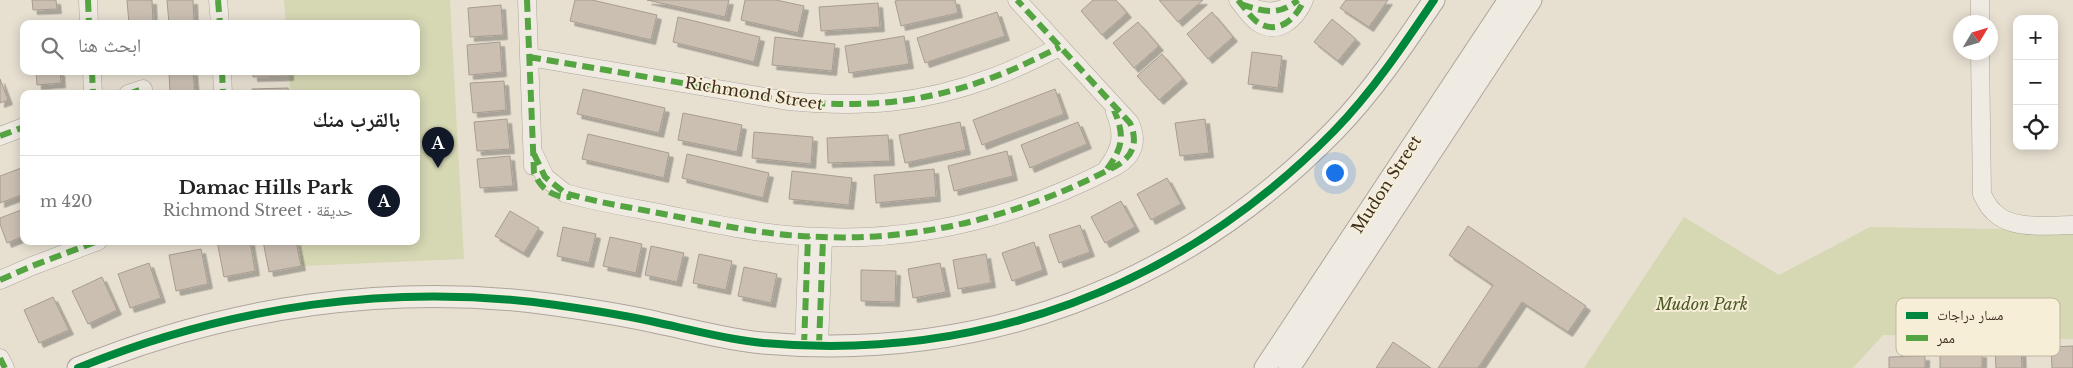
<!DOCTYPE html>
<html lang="ar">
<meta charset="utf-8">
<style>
:root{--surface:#fff;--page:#f2f2f2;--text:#222;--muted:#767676;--line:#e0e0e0;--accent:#111827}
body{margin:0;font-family:"Libre Baskerville","Noto Naskh Arabic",serif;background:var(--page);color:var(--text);direction:rtl}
.controls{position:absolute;right:15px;top:15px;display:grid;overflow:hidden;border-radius:10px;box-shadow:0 2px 12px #0003}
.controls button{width:45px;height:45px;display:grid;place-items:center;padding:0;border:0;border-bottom:1px solid var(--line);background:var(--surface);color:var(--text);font:25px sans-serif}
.compass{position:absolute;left:1953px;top:15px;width:45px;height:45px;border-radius:50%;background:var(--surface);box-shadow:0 2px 12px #0003;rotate:52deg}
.you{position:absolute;left:1334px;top:172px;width:18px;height:18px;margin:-12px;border:4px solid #fff;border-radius:50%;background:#1a73e8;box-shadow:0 0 0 8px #1a73e833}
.badge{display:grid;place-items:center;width:32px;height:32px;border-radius:50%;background:var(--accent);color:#fff;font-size:16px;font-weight:700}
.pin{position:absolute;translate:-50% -41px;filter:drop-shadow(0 1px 2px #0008)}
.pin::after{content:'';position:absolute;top:26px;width:18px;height:15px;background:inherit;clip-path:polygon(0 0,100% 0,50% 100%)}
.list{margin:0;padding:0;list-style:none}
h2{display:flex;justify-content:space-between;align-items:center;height:65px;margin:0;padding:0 20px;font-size:21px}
h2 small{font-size:16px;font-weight:400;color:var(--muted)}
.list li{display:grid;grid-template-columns:32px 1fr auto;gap:15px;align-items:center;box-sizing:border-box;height:90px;padding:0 20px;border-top:1px solid var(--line)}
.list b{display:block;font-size:19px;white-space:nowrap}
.list p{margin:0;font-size:16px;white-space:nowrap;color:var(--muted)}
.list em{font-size:16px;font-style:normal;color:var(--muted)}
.icon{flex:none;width:28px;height:28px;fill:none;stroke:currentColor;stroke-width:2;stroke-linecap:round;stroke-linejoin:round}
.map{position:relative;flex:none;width:2073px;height:368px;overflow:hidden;direction:ltr}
.search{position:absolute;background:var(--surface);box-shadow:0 2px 12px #0003;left:20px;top:20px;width:400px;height:55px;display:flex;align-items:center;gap:12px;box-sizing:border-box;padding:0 18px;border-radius:10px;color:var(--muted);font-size:19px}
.panel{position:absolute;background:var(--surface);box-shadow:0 2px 12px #0003;left:20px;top:90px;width:400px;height:155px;border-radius:10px;direction:rtl}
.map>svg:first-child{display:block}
</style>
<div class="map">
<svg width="2073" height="368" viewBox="0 0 2073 368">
<defs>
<filter id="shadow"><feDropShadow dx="4.5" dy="4.5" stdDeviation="0" flood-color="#0004"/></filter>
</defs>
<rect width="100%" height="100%" fill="#e7e0d1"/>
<path fill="#d6d7b3" d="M284,0h166l14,259 -163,7 -1,-25h116v-147h-126l-1,-23h127v-47h-130z
M1684,217l95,58 91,-48 203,3v109l-190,-4 -30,33h-269z"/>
<path fill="#cbbfb2" stroke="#a89c90" filter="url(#shadow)" d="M32,0h24l1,9 -24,1z
M127,0h25l1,24h-24z
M167,0h26l1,24h-25z
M575,0h17l65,15 -6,25 -81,-19z
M647,0h82l-4,17z
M745,0h31l28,6 -6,27 -57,-13z
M899,0h56l3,13 -57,13 -6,-25z
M1093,0h23l11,13 -25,22 -21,-24z
M1159,0h44l-25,22z
M1346,0h42l-19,27 -29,-19z
M878,3l2,24 -59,4 -2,-24z
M501,5l2,30 -33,2 -2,-29z
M997,12l8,24 -80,27 -8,-25z
M1212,12l21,25 -25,22 -21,-25z
M678,17l82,20 -6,25 -81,-20z
M1332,19l24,20 -18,22 -24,-19z
M1138,22l21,24 -25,22 -21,-25z
M904,36l5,28 -60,9 -4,-27z
M775,37l60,7 -3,27 -60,-6z
M500,42l2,30 -33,3 -2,-30z
M1252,52l30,4 -4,32 -30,-4z
M1162,54l21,25 -24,21 -22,-24z
M36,71h24l1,12 -24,2z
M169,71h24l2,23h-25z
M253,71h36v5l-36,1z
M0,79l8,21 -8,3z
M504,81l2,29 -33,3 -3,-30z
M288,88l1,6h-37v-5z
M583,89l82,19 -6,25 -82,-19z
M1055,89l9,25 -82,31 -9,-25z
M683,113l59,12 -5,27 -59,-12z
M507,119l3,30 -33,2 -3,-29z
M1205,119l4,34 -29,3 -5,-33z
M960,122l6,28 -61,13 -6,-28z
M1078,122l9,22 -57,24 -9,-23z
M754,132l59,5 -2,27 -59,-6z
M588,134l81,19 -5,25 -82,-19z
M888,135l2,26 -62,2 -1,-25z
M1007,151l6,25 -59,15 -6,-25z
M687,154l82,19 -6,25 -81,-20z
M510,156l3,30 -33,2 -3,-29z
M24,167v27l-24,9v-27z
M934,169l2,28 -60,6 -2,-28z
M792,171l60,7 -3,27 -60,-6z
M1167,178l14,26 -30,16 -14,-26z
M1121,201l14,26 -30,16 -14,-26z
M24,209v27l-17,7 -7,-19v-6z
M510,211l29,17 -15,25 -29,-17z
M1080,225l10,27 -31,11 -10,-28z
M1468,226l118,80 -18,26 -46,-30 -44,66h-40l55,-83 -44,-30z
M563,227l33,7 -7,29 -32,-7z
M610,237l32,7 -6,29 -33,-7z
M217,241h33l5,30 -31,6z
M263,241h33l5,25 -32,6z
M1034,242l9,28 -31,11 -10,-28z
M651,246l33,7 -7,29 -32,-7z
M201,249l7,35 -32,7 -7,-36z
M699,254l33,7 -6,29 -33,-7z
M986,254l5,29 -33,6 -5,-29z
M149,263l12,35 -31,10 -12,-34z
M940,263l6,29 -33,6 -5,-29z
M744,267l33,7 -6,29 -33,-7z
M861,270l35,1 -1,31 -34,-1z
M102,277l15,33 -29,14 -16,-33z
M53,297l16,33 -30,13 -15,-33z
M1393,342l38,26h-55z
M2073,346v22h-21l-1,-21z
M2021,347l1,21h-26l-1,-20z
M1982,353v15h-42v-14z
M1925,356v12h-36v-11z"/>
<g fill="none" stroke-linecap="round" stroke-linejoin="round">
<defs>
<path id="minor" d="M88,0l1,24
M218,0l2,24
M527,0l6,166
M1238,0c6,7 11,15 18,21 21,16 40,-2 48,-21
M1980,0v22
M1242,4c21,9 37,12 56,-4
M1980,52l2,142c3,6 6,13 11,17 18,20 55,14 80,14
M529,57l259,44c74,7 133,3 203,-23 23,-8 46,-20 69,-31
M92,71l1,23
M222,71l1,23
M128,94l15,-5
M0,136l24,-9
M534,154l11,23 20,16c34,10 69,15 104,22 50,10 101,21 153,22 103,4 203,-23 294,-71 18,-10 22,-25 14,-43l-113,-123
M1108,167c14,-19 16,-33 7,-55
M0,280l32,-14 66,-25
M804,346l4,-109
M819,346l4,-108
M0,358l5,10"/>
<path id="tertiary" d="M78,368c151,-62 316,-86 478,-63 35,5 69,10 103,18 34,7 69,17 104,20 218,19 417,-55 571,-212 38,-39 69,-85 100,-131
M1265,368l244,-368
M1289,368l242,-368"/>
</defs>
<use href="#minor" stroke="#ada599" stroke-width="19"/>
<use href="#tertiary" stroke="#ada599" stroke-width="23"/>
<use href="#minor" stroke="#efebe3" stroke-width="18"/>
<use href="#tertiary" stroke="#efebe3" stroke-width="21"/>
<path stroke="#54a441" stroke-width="6" stroke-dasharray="12 6" stroke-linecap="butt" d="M88,0l1,24
M218,0l2,24
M527,0l7,173c7,16 19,25 37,24
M1238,0c6,7 11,15 18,21 21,16 40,-2 48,-21
M1241,4c22,8 38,12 57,-4
M529,57l259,44c74,7 133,3 203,-23 23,-8 46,-20 69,-31
M92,71l1,23
M222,71l1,23
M128,94l15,-5
M0,136l24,-9
M534,154l11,23 20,16c34,10 69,15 104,22 50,10 101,21 153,22 103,4 203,-23 294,-71 18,-10 22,-25 14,-43l-113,-123
M1107,169c16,-22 18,-33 7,-59
M0,280l32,-14 66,-25
M804,346l4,-109
M819,346l4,-108
M0,358l5,10"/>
<defs>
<path id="cycleway" d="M78,368c151,-62 316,-86 478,-63 35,5 69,10 103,18 34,7 69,17 104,20 218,19 417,-55 571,-212 38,-39 69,-85 100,-131"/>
</defs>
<use href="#cycleway" stroke="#f7eed8" stroke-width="11"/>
<use href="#cycleway" stroke="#00873e" stroke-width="8"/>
</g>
<g text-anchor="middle" stroke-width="4" stroke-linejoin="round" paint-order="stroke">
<g font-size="16" fill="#3d2e20" stroke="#f7eed8">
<text transform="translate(754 93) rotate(9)" y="6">Richmond Street</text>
<text transform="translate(1386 184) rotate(-57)" y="6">Mudon Street</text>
</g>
<g font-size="16" font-style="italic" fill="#4d5a26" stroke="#f7eed8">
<text x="1702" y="310">Mudon Park</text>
</g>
</g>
<rect x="1896" y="298" width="164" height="58" rx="8" fill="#f7eed8" stroke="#bfb4a1" stroke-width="1"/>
<rect x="1906" y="312" width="22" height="7" fill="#00873e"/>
<rect x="1906" y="335" width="22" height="6" fill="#54a441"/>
<g font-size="14" fill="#3d2e20">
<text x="1937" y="320">مسار دراجات</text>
<text x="1937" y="343">ممر</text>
</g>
</svg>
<div class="controls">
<button>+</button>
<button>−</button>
<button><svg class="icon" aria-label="locate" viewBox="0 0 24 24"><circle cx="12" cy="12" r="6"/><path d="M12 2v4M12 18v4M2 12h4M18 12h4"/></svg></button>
</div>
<svg class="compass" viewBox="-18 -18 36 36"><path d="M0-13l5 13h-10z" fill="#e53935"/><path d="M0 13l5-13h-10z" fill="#767676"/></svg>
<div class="you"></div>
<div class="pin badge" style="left:438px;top:168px">A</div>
<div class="search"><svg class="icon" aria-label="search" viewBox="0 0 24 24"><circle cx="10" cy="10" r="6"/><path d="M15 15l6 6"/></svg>ابحث هنا</div>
<section class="panel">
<h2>بالقرب منك<small></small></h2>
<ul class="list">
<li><span class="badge">A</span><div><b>Damac Hills Park</b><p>حديقة · Richmond Street</p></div><em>420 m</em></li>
</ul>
</section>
</div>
